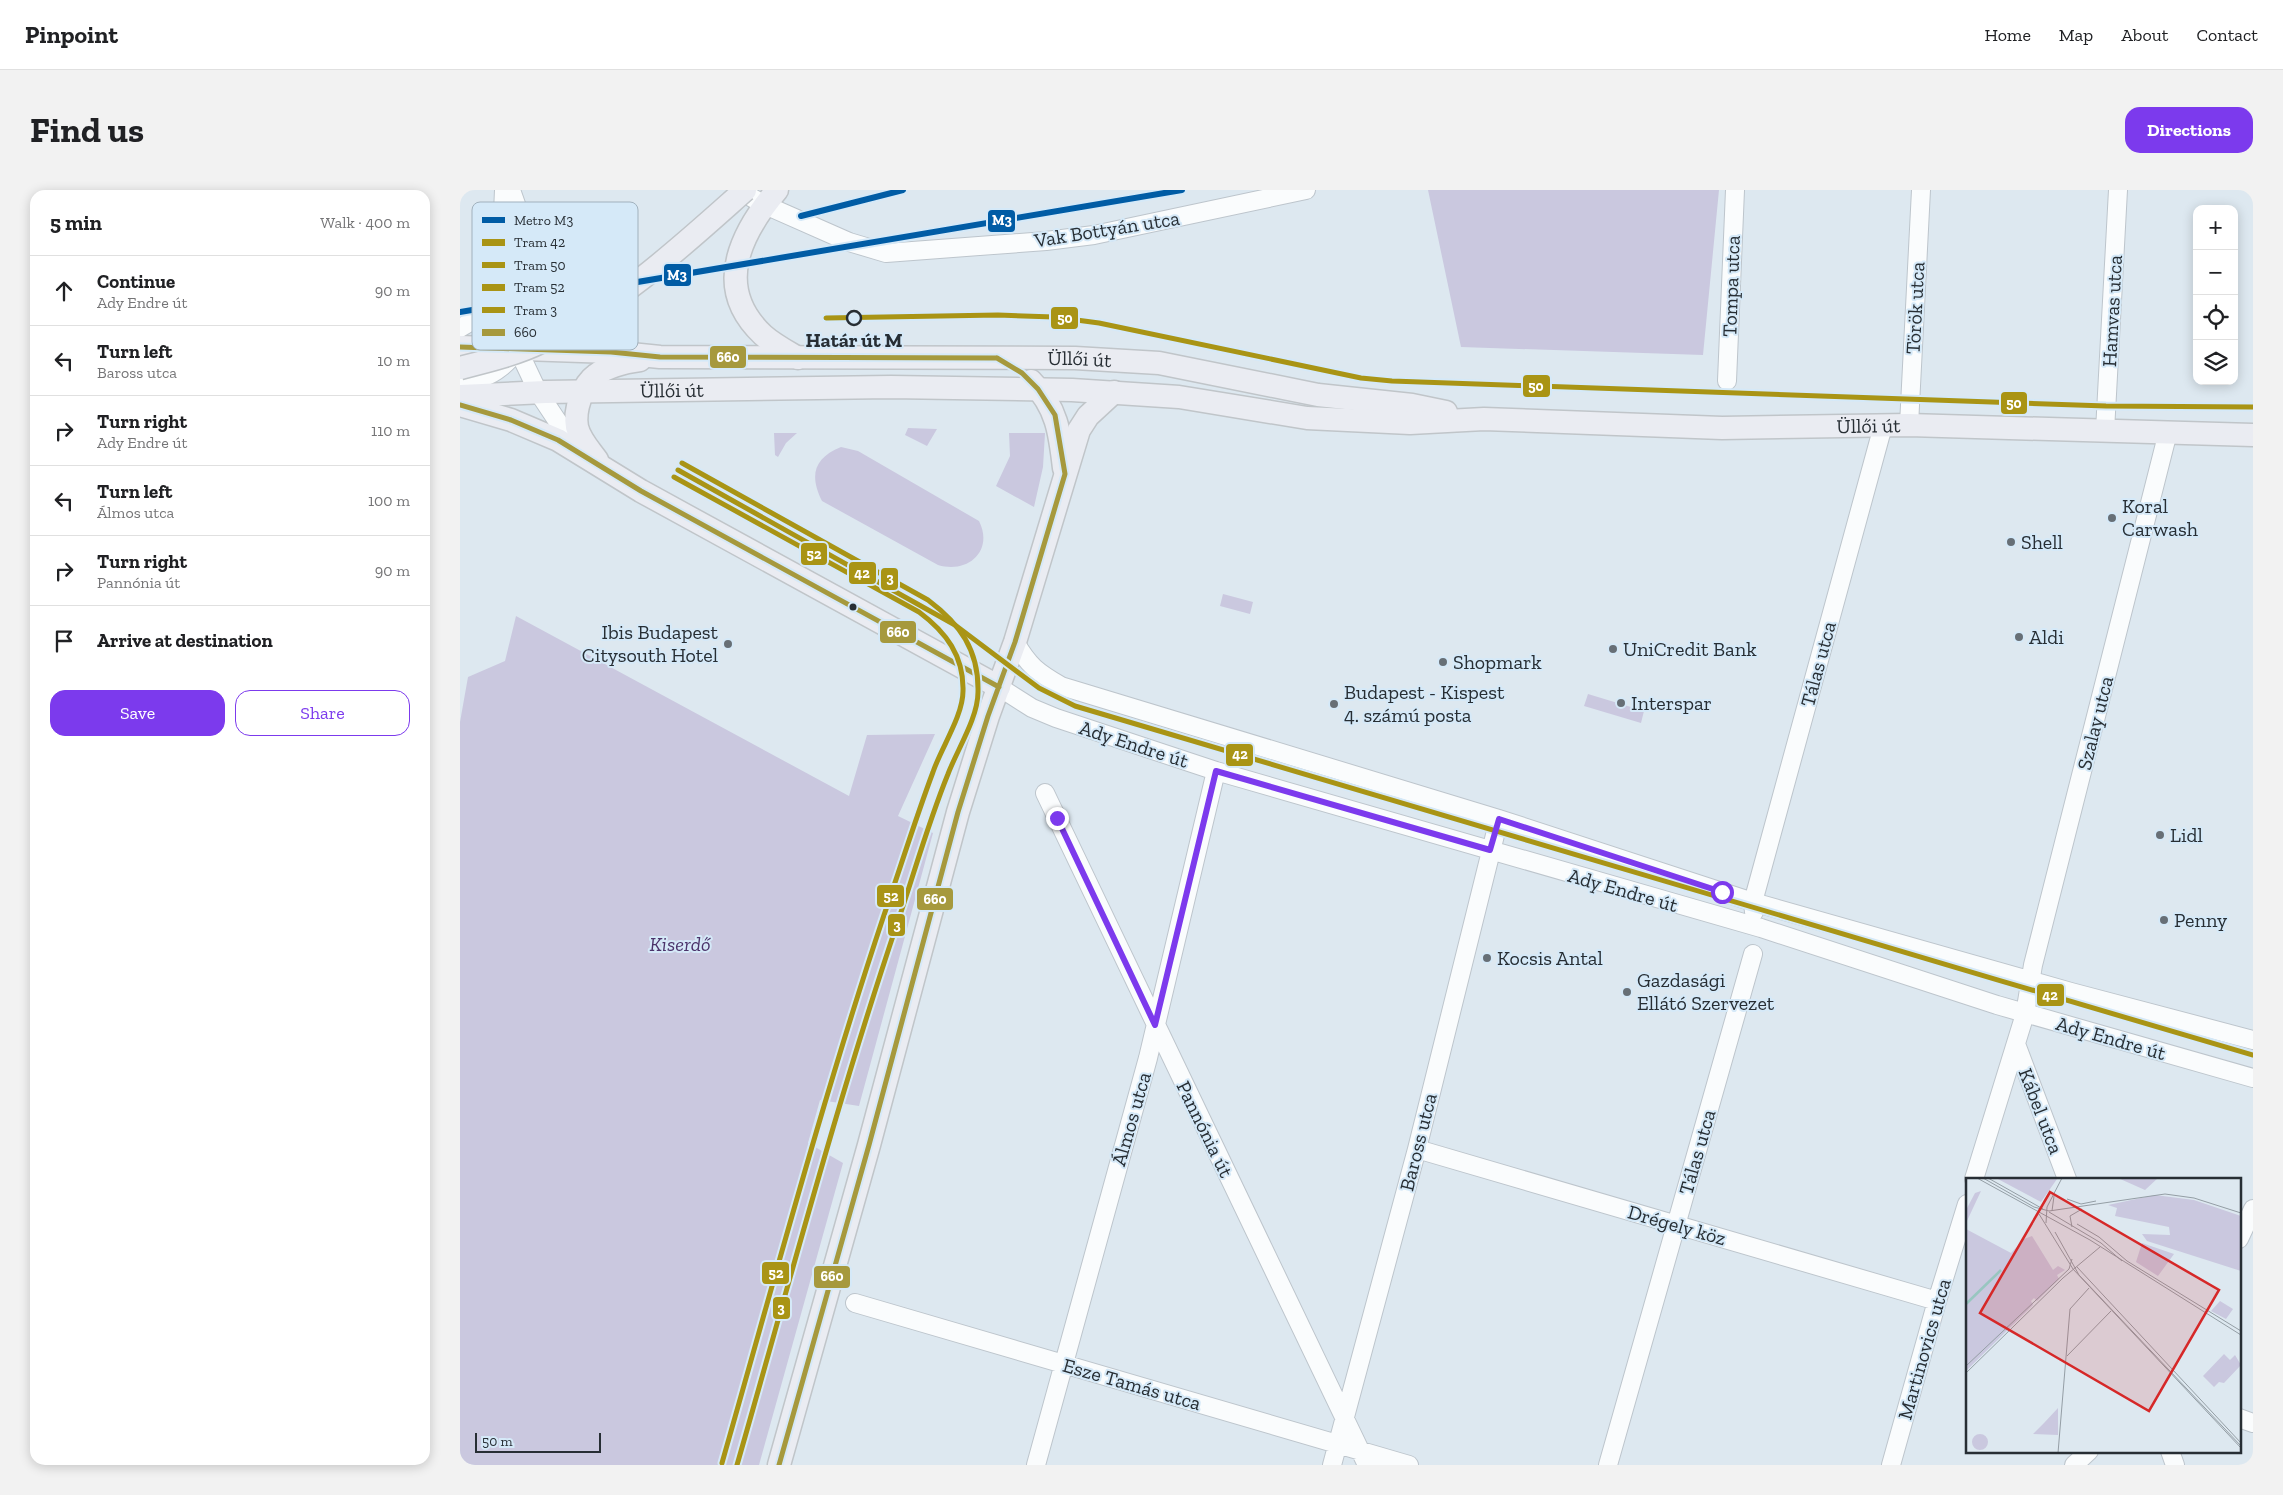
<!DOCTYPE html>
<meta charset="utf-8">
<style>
:root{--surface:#fff;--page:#f2f2f2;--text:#202124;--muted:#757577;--line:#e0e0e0;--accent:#7c3aed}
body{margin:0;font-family:"Zilla Slab",serif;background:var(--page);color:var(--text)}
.controls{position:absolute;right:15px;top:15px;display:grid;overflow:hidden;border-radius:10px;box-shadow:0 2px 12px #0003}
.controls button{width:45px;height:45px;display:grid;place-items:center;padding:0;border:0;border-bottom:1px solid var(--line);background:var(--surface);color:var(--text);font:25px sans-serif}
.scale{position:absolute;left:15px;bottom:12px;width:126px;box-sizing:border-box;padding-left:5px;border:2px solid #272e34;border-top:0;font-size:14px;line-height:18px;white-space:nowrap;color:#272e34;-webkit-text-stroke:4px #d5e9f8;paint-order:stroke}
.stop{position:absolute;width:15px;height:15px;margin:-11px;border:4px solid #7c3aed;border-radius:50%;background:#fff}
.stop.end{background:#7c3aed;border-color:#fff;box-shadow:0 1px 5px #0008}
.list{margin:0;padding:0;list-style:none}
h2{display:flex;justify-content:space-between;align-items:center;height:65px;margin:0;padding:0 20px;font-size:21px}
h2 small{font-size:16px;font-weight:400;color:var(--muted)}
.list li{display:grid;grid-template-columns:32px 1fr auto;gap:15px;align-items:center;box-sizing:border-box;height:70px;padding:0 20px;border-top:1px solid var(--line)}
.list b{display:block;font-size:19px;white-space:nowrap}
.list p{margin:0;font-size:16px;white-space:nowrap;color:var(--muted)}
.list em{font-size:16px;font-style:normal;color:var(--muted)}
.actions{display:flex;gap:10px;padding:15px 20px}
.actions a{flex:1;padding:11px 0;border:1px solid var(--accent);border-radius:15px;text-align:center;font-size:18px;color:var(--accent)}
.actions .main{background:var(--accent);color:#fff}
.icon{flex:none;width:28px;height:28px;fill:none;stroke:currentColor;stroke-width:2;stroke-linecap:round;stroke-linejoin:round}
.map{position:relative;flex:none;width:1793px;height:1275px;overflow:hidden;border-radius:15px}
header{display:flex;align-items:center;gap:30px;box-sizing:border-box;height:70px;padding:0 25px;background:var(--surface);border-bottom:1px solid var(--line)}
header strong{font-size:24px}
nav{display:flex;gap:28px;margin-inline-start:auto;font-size:18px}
.intro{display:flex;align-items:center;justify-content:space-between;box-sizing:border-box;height:120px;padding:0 30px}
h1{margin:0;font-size:35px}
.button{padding:12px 22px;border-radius:15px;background:var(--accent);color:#fff;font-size:18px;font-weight:700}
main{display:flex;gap:30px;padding:0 30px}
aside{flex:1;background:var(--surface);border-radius:15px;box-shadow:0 2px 12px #0003}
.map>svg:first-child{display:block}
</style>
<header>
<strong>Pinpoint</strong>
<nav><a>Home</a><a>Map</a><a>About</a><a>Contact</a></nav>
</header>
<div class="intro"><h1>Find us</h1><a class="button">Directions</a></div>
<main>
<aside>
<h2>5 min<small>Walk · 400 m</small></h2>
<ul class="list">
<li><svg class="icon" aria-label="ahead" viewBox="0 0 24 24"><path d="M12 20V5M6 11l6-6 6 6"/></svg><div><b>Continue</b><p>Ady Endre út</p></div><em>90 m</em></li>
<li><svg class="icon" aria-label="left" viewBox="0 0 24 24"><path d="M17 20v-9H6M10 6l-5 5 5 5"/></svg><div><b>Turn left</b><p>Baross utca</p></div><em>10 m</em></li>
<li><svg class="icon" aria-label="right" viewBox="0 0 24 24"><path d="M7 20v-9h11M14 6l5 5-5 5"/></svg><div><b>Turn right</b><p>Ady Endre út</p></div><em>110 m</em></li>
<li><svg class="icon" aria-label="left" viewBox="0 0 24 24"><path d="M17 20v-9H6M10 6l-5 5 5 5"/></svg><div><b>Turn left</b><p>Álmos utca</p></div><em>100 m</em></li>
<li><svg class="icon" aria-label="right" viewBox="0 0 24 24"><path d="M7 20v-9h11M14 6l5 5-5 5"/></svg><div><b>Turn right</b><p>Pannónia út</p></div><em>90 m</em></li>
<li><svg class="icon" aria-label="arrive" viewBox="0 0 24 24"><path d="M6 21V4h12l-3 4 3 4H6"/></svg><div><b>Arrive at destination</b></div></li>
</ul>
<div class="actions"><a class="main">Save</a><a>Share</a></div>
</aside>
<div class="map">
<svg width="1793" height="1275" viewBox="0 0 1793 1275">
<rect width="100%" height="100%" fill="#dde8f0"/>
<path fill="#cac8df" d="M968,0h291l-16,165 -242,-8z
M448,238l29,1 -10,17 -22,-11z
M314,243h23l-11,10 -8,14 -3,-2z
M549,243h36l-2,34 -9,40 -38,-21 14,-30z
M381,257l17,4 121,70c15,30 -11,53 -41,44l-116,-64c-13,-26 -8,-43 19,-54z
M763,404l30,8 -3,12 -30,-8z
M56,426l333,180 18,-61 68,-1 -37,82 35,17 -74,273 -39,-6 -12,43 35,20 -84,302h-299v-743l8,-45 37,-16z
M1128,504l56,17 -3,12 -57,-17z"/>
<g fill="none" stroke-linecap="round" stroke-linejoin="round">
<defs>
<path id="minor" d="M44,0l-3,67 2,61 35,74 38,57
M51,0l18,51 8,37 8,20 21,31 22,23
M278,0l27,15 84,37 37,11 160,-12 48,-6 212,-45
M0,138c22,-11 31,-34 37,-56
M1267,191l8,-191
M0,195c13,-4 29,-8 40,-17 27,-20 34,-56 37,-88
M1449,235l12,-235
M1645,241l13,-241
M555,452c14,24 22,30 46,44l438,133 254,83 318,90 182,48
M539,497l33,21 24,10 160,53 545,157 236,77 256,73
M585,603l322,672
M1294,722l-1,-10 130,-476
M1556,854l51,135
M957,959l520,152
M1514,989l51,-165 8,-49 135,-533
M1779,1049l14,-30
M395,1113l554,162
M1779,1228l14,5
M1710,1261l5,14
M576,1275l112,-407 68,-287
M872,1275l85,-316 82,-330
M1148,1275l145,-511
M1431,1275l46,-164 30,-97
M1614,1275l15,-14"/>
<g id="major">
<path d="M317,0c-37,44 -64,98 -14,145 10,9 23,16 35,23"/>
<path id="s1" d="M0,157l151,5 49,5 415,1 84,5 159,32 94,10 34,7"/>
<path d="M571,191c26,26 29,52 33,87"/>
<path id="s2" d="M0,206l85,-4 346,-5 181,3 107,7 128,21 103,5 74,-4 238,9 187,-3 344,10"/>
<path d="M0,215l51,15 47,20 83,51 358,196"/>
<path d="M137,270c-7,-10 -17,-20 -20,-33 -3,-16 5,-42 19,-52 12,-9 29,-13 44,-15"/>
<path d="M319,1275l90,-320 89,-333 30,-96 27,-74 64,-212 9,-14 26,-24"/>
</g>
</defs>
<use href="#minor" stroke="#bdc5cc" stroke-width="20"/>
<use href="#major" stroke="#c0c5c9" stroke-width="25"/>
<use href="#minor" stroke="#fafcfd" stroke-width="18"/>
<use href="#major" stroke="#eaecf2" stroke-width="22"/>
<path stroke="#c4c7c9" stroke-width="1" d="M221,289l126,71"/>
<defs>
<path id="major-bridge" d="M0,178c28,-7 57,-14 83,-27 77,-37 139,-95 202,-151"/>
</defs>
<use href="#major-bridge" stroke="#c0c5c9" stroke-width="25" stroke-linecap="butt"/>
<use href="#major-bridge" stroke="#eaecf2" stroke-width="22"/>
<defs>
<path id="bus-1" d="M0,157l151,5 49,5 337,1
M0,215l51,15 47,20 83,51 358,196
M319,1275l90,-320 89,-333 30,-96 27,-74 50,-168 -10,-59 -17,-26 -16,-16 -25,-15"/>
</defs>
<use href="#bus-1" stroke="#d5e9f8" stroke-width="9"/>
<use href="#bus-1" stroke="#a6993d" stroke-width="5"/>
<defs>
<path id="tram-1" d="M218,280l277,155 84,63 36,18c393,116 785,234 1178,349"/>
<path id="tram-2" d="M366,128l172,-3 56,2 45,6 262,55 31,3 714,25 147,1"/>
<path id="tram-3" d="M214,287l245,135c27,20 45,44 44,79 0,25 -22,57 -30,81 -18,48 -33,97 -50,146 -60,180 -109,363 -161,545"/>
<path id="tram-4" d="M222,273l246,137c32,24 51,50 50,92 0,26 -21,58 -30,82 -20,49 -34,100 -51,150 -60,178 -108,360 -160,541"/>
</defs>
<use href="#tram-1" stroke="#d5e9f8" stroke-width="9"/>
<use href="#tram-2" stroke="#d5e9f8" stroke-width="9"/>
<use href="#tram-3" stroke="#d5e9f8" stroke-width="9"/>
<use href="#tram-4" stroke="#d5e9f8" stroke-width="9"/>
<use href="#tram-1" stroke="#a99415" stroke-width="5"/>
<use href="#tram-2" stroke="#a99415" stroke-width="5"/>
<use href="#tram-3" stroke="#a99415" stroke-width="5"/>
<use href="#tram-4" stroke="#a99415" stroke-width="5"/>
<defs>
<path id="metro-1" d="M341,26l102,-26
M0,122l722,-122"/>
</defs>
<use href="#metro-1" stroke="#d5e9f8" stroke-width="10"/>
<use href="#metro-1" stroke="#005ca5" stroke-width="6"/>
</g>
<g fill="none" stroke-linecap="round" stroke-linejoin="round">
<path stroke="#7c3aed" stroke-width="6" d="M597,628l98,207 61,-254 274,79 9,-31 223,73"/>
</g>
<circle fill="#d5e9f8" stroke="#272e34" stroke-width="2.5" cx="394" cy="128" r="7"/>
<g fill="#676f76" stroke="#d5e9f8" stroke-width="2">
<circle cx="1652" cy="328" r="5"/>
<circle cx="1551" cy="352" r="5"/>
<circle cx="1559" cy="447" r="5"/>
<circle cx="268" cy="454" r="5"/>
<circle cx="1153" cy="459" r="5"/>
<circle cx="983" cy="472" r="5"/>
<circle cx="1161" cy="513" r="5"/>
<circle cx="874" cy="514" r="5"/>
<circle cx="1700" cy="645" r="5"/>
<circle cx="1704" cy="730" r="5"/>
<circle cx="1027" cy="768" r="5"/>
<circle cx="1167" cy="802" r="5"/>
</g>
<circle fill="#272e34" stroke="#d5e9f8" stroke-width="2" cx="393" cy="417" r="4.5"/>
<g text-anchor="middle" stroke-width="4" stroke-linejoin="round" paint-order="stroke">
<g font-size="20" fill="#272e34" stroke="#d5e9f8">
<text transform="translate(647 39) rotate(-9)" y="7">Vak Bottyán utca</text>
<text transform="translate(1271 96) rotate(-88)" y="7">Tompa utca</text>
<text transform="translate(1455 118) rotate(-87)" y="7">Török utca</text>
<text transform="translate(1652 121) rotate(-87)" y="7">Hamvas utca</text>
<text dy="7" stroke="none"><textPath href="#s1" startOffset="620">Üllői út</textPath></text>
<text dy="7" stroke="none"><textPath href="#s2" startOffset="212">Üllői út</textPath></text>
<text dy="7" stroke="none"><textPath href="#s2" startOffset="1411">Üllői út</textPath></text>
<text transform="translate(1358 474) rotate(-75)" y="7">Tálas utca</text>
<text transform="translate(1635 533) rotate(-76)" y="7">Szalay utca</text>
<text transform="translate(674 554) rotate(18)" y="7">Ady Endre út</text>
<text transform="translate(1163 700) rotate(16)" y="7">Ady Endre út</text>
<text transform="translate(1651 848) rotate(16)" y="7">Ady Endre út</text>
<text transform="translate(1581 921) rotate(69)" y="7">Kábel utca</text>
<text transform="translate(671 929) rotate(-74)" y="7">Álmos utca</text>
<text transform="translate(745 939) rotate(64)" y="7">Pannónia út</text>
<text transform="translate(958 952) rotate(-76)" y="7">Baross utca</text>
<text transform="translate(1237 962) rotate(-74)" y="7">Tálas utca</text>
<text transform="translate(1217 1035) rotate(16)" y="7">Drégely köz</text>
<text transform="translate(1464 1159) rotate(-74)" y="7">Martinovics utca</text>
<text transform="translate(672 1194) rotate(16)" y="7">Esze Tamás utca</text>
</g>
<g font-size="20" font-weight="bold" fill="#272e34" stroke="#d5e9f8">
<text x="394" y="157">Határ út M</text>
</g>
<g font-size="20" fill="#272e34" stroke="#d5e9f8" text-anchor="start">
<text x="1662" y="323">Koral<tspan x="1662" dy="23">Carwash</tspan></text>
<text x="1561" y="359">Shell</text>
<text x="258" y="449" text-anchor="end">Ibis Budapest<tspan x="258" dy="23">Citysouth Hotel</tspan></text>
<text x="1569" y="454">Aldi</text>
<text x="1163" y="466">UniCredit Bank</text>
<text x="993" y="479">Shopmark</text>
<text x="884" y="509">Budapest - Kispest<tspan x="884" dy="23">4. számú posta</tspan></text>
<text x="1171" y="520">Interspar</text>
<text x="1710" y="652">Lidl</text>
<text x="1714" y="737">Penny</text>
<text x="1037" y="775">Kocsis Antal</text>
<text x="1177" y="797">Gazdasági<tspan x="1177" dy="23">Ellátó Szervezet</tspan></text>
</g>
<g font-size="20" font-style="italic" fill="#4b336a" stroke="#d5e9f8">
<text x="220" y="761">Kiserdő</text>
</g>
</g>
<g transform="translate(1506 988)">
<rect width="275" height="275" fill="#dde8f0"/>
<path d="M30,0h59l2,1 -16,23zM152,0h40l-13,12zM15,13l-15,32v-13l9,-17zM189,17l39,5 47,16v55l-94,-30 -5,-7 28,1 -1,-8 -54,-11 2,-8 -9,-3zM0,51l45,24 13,-14 8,-3 21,34 5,-4 7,4 -8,5 2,4 -22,22 -3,-3 -3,3 2,4 -67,66zM176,65l32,11 -16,22 -22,-14zM254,123l13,8 -7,10 -15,-8zM258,176l6,6 5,-5 6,10 -17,18 -5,-1 -5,5 -11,-11zM92,230v27l-25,-1 11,-11zM6 264a8 8 0 1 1 16 0a8 8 0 1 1-16 0Z" fill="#cac8df"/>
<path fill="none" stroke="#98c6c0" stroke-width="2.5" d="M0,126l35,-34"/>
<path fill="none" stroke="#949ea5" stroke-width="1" d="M11,0l113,62 151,95M17,0l51,29 15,4 116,-17 29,4 47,15M22,0l55,31M101,21l14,5 15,-3M86,33l2,-15M83,34l52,31 21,18M73,36l34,55M80,45l1,-16 15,-29M111,46l22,13 28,24 114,70M106,49l-2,-11 12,-7M89,54l24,43 162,171M111,89l164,176M107,91l168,179M101,178l44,-45M0,188l103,-97 3,-10M0,195l97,-95 37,-31M92,275l12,-144 19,-21"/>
<path fill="#d62828" fill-opacity="0.15" stroke="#d62828" stroke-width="2.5" d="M84,14l169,98 -70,121 -169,-98z"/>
<rect width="275" height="275" fill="none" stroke="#272e34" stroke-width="2.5"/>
</g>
<rect x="12" y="12" width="166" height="148" rx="8" fill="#d5e9f8" stroke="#a1b1bd" stroke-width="1"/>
<rect x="22" y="27" width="23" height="6" fill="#005ca5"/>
<rect x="22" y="49" width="23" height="7" fill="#a99415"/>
<rect x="22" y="72" width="23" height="6" fill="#a99415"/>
<rect x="22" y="94" width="23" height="7" fill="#a99415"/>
<rect x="22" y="117" width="23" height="6" fill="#a99415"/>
<rect x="22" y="139" width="23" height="7" fill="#a6993d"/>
<g font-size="14" fill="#272e34">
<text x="54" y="35">Metro M3</text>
<text x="54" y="57">Tram 42</text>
<text x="54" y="80">Tram 50</text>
<text x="54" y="102">Tram 52</text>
<text x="54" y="125">Tram 3</text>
<text x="54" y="147">660</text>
</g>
<g stroke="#d5e9f8" stroke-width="2">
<rect x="527" y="19" width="29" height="24" rx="5" fill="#005ca5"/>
<rect x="203" y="73" width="29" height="24" rx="5" fill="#005ca5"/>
<rect x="590" y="116" width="29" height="24" rx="5" fill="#a99415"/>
<rect x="249" y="155" width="38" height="24" rx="5" fill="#a6993d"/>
<rect x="1062" y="184" width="29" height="24" rx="5" fill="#a99415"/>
<rect x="1540" y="201" width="28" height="24" rx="5" fill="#a99415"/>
<rect x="340" y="352" width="28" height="24" rx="5" fill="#a99415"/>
<rect x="388" y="371" width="29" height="24" rx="5" fill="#a99415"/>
<rect x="420" y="377" width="19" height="24" rx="5" fill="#a99415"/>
<rect x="419" y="430" width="38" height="24" rx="5" fill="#a6993d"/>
<rect x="765" y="553" width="29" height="24" rx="5" fill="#a99415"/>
<rect x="416" y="694" width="29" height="24" rx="5" fill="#a99415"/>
<rect x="456" y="697" width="38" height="24" rx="5" fill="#a6993d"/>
<rect x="427" y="723" width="19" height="24" rx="5" fill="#a99415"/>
<rect x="1576" y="793" width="29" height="24" rx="5" fill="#a99415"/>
<rect x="301" y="1071" width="29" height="24" rx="5" fill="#a99415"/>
<rect x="353" y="1075" width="38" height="24" rx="5" fill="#a6993d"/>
<rect x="312" y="1106" width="19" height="24" rx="5" fill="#a99415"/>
</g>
<g font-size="14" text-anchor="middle" font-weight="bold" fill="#fff">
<text x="542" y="35">M3</text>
<text x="217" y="90">M3</text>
<text x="605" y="133">50</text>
<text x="268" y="172">660</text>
<text x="1076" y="201">50</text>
<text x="1554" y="218">50</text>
<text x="354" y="369">52</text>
<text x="402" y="388">42</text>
<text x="430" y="393">3</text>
<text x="438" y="447">660</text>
<text x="780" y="569">42</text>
<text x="431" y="711">52</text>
<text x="475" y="714">660</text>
<text x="437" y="740">3</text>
<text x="1590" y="810">42</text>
<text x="316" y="1088">52</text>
<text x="372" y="1091">660</text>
<text x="321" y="1123">3</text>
</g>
</svg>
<div class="controls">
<button>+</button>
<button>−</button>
<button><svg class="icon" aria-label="locate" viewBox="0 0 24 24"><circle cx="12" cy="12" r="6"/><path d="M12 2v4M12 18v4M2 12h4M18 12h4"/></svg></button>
<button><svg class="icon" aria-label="layers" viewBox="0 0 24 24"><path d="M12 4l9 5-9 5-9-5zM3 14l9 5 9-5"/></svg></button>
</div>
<div class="scale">50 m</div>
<div class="stop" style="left:1262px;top:702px"></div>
<div class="stop end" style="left:597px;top:628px"></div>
</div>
</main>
